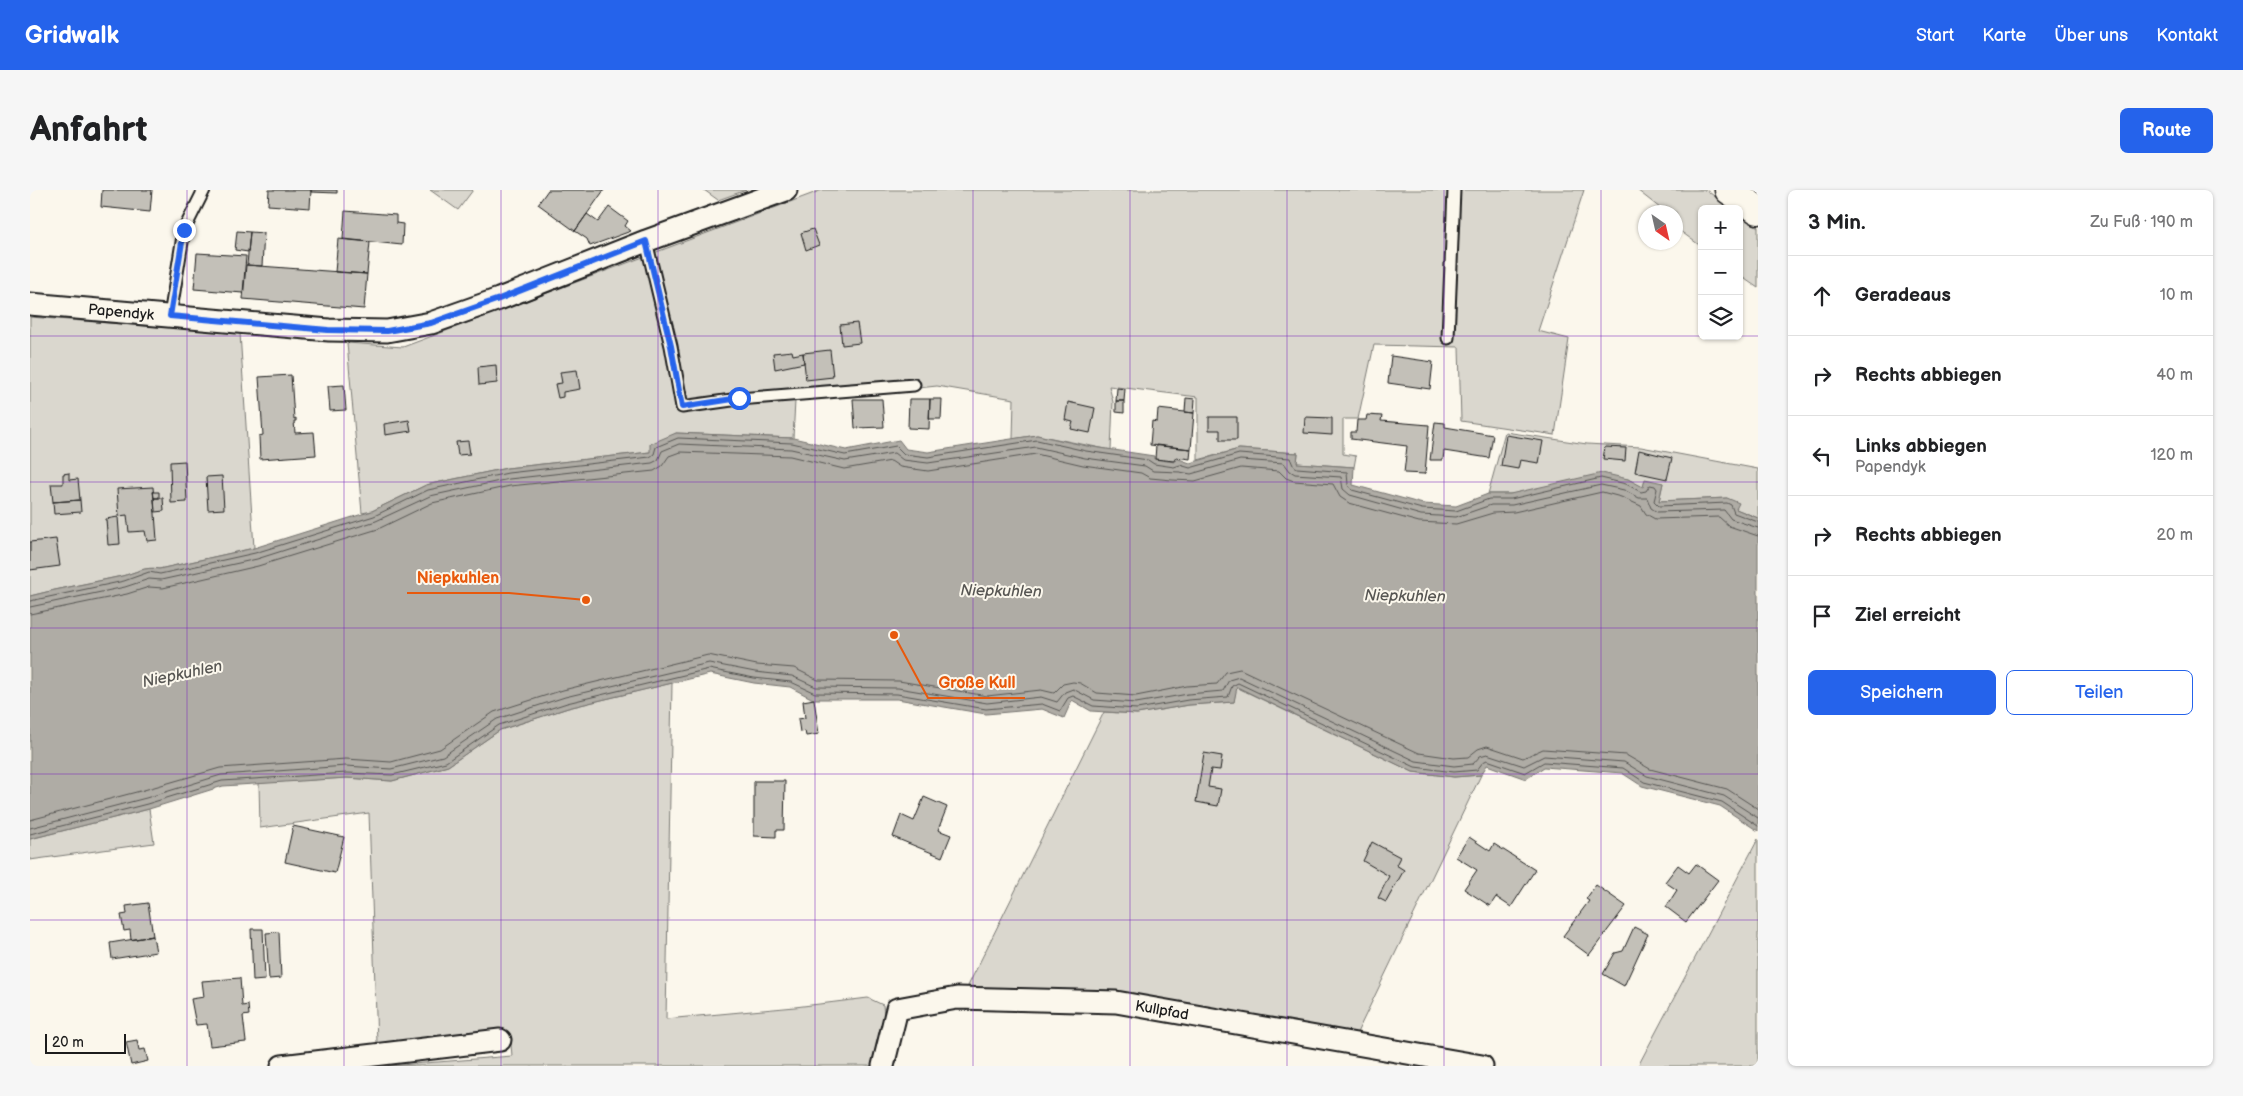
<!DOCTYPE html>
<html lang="de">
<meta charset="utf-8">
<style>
:root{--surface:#fff;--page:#f6f6f6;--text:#202124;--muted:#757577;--line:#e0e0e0;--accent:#2563eb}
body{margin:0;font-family:"Balsamiq Sans",sans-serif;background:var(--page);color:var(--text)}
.controls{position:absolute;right:15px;top:15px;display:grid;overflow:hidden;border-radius:8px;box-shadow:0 1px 4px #0004}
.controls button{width:45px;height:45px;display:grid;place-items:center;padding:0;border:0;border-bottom:1px solid var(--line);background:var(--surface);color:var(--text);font:25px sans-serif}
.compass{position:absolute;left:1608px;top:15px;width:45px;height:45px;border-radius:50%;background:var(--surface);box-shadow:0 1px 4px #0004;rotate:146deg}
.scale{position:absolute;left:15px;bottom:12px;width:81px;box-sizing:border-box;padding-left:5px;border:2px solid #1c1c1c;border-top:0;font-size:14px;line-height:18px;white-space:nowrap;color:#1c1c1c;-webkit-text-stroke:4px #fbf7ec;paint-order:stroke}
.stop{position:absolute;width:15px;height:15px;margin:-11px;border:4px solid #2563eb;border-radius:50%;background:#fff}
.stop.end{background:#2563eb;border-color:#fff;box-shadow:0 1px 5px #0008}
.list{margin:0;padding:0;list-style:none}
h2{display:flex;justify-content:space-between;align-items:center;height:65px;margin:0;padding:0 20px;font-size:21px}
h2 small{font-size:16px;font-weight:400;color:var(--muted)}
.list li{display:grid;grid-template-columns:32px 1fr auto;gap:15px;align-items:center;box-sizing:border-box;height:80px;padding:0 20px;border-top:1px solid var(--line)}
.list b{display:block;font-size:19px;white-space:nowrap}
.list p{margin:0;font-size:16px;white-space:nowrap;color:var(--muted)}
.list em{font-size:16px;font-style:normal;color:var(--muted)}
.actions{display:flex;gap:10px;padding:15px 20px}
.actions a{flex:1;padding:11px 0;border:1px solid var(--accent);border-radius:8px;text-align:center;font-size:18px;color:var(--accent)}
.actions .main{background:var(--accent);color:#fff}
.icon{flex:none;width:28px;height:28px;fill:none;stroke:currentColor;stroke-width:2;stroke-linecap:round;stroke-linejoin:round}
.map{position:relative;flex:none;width:1728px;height:876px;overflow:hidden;border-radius:8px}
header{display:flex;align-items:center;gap:30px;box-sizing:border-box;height:70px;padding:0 25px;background:var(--accent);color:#fff}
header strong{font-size:24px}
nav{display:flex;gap:28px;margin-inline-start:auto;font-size:18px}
.intro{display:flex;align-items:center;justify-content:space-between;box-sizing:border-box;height:120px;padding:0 30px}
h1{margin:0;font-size:35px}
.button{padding:12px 22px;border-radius:8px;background:var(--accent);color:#fff;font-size:18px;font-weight:700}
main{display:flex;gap:30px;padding:0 30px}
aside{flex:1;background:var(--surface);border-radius:8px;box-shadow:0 1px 4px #0004}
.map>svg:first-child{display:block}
</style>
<header>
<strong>Gridwalk</strong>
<nav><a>Start</a><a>Karte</a><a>Über uns</a><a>Kontakt</a></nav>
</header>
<div class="intro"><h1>Anfahrt</h1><a class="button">Route</a></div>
<main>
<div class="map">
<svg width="1728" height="876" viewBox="0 0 1728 876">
<rect width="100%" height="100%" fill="#fbf7ec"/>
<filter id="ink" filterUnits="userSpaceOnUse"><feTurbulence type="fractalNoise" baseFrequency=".02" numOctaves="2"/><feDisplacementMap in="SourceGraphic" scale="10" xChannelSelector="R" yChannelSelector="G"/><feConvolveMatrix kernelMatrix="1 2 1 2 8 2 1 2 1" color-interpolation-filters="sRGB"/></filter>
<g filter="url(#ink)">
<path fill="#dad7ce" stroke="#7b7a75" d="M400,0h43l-15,20z
M674,0h42l-28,10z
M792,0h762l-46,141 31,8 -14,96 -94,-14 -2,-74 -85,-2 -16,74h-15v35l13,2 -2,11 -57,-4 1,-10 -59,-4 -41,11v-63l-89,-11 4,16 -2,48 -74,-15 -24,4 1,-40 -77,-13 -142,15 -2,37 -117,-5 -26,19 -143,16 -81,17 -54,26 -10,2 -15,-170 56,4z
M1607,0h69l26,19h-30v38l-26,-19v-16h-11z
M1709,24l19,13v61l-19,-13z
M0,127l210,16 14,215 -95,21c-14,-3 -24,4 -37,7 -31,7 -62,12 -92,20z
M1475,242l82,12 54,3 117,22v49l-22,-9 -9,-11 -68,3 4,-18 -20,5 -15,-9 -118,15h-22z
M642,493l-6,336 129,-12 73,-9 15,7 1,12 -13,49h-483l124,-10 -2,-23 -133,10 -8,-230 -109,15 -1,-45 88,-5 45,3 56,-15 52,-36 68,-22z
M1206,497l177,85 41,5 27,-2 -126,262 -389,-47 138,-278 33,2 52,-9 45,-3z
M119,619l5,34 -124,17v-21z
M1728,649v227h-120z"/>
<path fill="#afaca5" stroke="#74726e" d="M646,243l117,5 53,12 53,-10 7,9 22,3 109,-17 50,11 67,10v3l21,3 1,-4 14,5 49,-14 59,4 -1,10 57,4 -1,18 70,19 33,2 32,-12h22l92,-21 26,6 15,8 2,-8 18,4 -4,18 68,-3 12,5 -3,6 22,9v313l-38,-25 -78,-20 -20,-13 -78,-6 -18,12 -39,-14 -6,10 -27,2 -41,-5 -176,-85 -3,15 -45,3 -52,9 -46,-3 -19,-11 -8,18 -22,-9 -56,5 -89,-15h-84l-23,-12 -36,-4 -44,-9 -142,34 -68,22 -52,36 -56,15 -45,-3 -124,8 -74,23 -119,30v-243c30,-8 61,-13 92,-20 13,-3 23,-10 37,-7l95,-21 118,-37 54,-26 81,-17 143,-16v-8z"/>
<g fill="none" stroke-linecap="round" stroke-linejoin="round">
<path stroke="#575653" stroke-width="1" d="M0,411l94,-20 25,-9 11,2 95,-21 119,-37 54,-26 80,-17 142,-16 4,-3 2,-7 22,-9 114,5 53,12 51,-9 8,8 24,3 109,-17 49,11 62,9 6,4 20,3 6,-2 10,3 49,-14 51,4 3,7 4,3 50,4 1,13 4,5 70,19 34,2 33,-12h22l90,-21 25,6 15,8 5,-1 4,-6 5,1 2,3 -3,12 5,5 68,-3 4,2 3,8 24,9
M0,417l95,-20 24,-8 12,1 96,-21 119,-38 54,-25 79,-17 143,-16 6,-3 4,-9 17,-7 112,5 54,12 49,-8 9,7 25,3 108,-16 49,11 60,8 8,5 27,1 11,2 49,-14 44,3 6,8 5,3 46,3 2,12 7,6 71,20 35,2 35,-12h21l89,-20 23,5 15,8h8l4,10 6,4 67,-2 7,9 27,9
M0,424l97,-20 22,-7 14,1 95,-22 120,-37 54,-26 78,-17 144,-15 8,-5 7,-10 11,-4 110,4 54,13 47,-8 9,6 28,4 108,-17 47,11 58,8 9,5 22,2 23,1 46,-13 38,3 7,7 8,3 39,3 7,13 9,6 70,19 37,2 37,-11 21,-1 88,-20 19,5 20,9 5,8 9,5 64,-2 10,9 29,10
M0,630l114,-30 76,-22 126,-9 45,3 49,-13 54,-37 69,-22 145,-35 49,10 37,3 24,12 81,1 88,15 54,-6 13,3 9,-9 10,-2 7,1 17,10 39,3 51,-10 30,-2 9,-12 14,-3 179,84 35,5 14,-1 10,-8 9,-3 36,12 20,-9 83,6 24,14 77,20 31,20
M0,638l116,-30 75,-23 125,-9 45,3 52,-13 54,-37 68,-22 144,-34 46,9 37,4 24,11 82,1 89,15 54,-6 16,5 8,-10 8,-3 21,11 42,3 52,-9 35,-3 6,-11 10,-3 177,84 38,5 19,-2 7,-8 7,-2 37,12 20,-10 80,6 23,14 77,20 34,22
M0,644l117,-30 75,-23 125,-8 45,2 54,-13 53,-37 68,-22 142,-34 45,9 37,4 24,11 82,1 89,15 56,-5 18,7 8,-13 5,-2 20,10 44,3 51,-9 40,-3 4,-11 6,-3 177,84 39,5 23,-2 6,-8 4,-2 38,13 19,-11 79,6 21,14 78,20 36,24"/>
</g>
<path fill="#c3c0b8" stroke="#1c1c1c" d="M72,0h50l-2,22 -49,-5z
M239,0h42l-1,18 -42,-3z
M281,0h26v3l-26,-1z
M518,0h56l-29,41 -37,-27z
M579,17l19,14 -3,5 6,5 -41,15 -3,-7 -12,-8 12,-17 11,8z
M315,21l51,4v8l7,1 -1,21 -59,-6z
M783,39l6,16 -13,5 -5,-17z
M207,41l13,1 -2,20 -13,-2z
M220,42l14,1 -2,33 -15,-1z
M308,49l32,3 -3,32 -32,-2z
M167,63l49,3 -3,37 -49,-4z
M216,75l121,9 -3,35 -121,-10z
M827,133l3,20 -18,2 -2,-20z
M800,160l3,27 -27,3 -3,-27z
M762,161l1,4 10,-2 1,10 -29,6 -2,-16z
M1361,166l42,6 -3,27 -42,-6z
M466,175l1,18 -18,2 -1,-18z
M547,180l3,19 -17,3v5l-5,1 -3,-14 7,-1 -2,-11z
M261,185l3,44 2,-1v3h-2l1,12 19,-1 2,23 -56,4 -1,-23 4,-1 -4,-58z
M314,195l2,25 -16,1 -2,-25z
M1087,198l8,1 -1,12h-8z
M1156,208l9,1 -1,14 -9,-1z
M823,209h29l2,28 -29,1z
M879,209h21l-1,30 -21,-1z
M900,209h12l-1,20h-12z
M1086,211h8v12l-8,-1z
M1038,212l27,6 -5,25 -19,-4 2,-7 -8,-2z
M1128,219l36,4 -3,36 -41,-4 2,-24 5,1z
M1337,225l15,1 -1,5 48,4 -4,49 -21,-1 3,-27 -56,-7v-7h5l1,-12h9z
M1179,227h28v23h-17v-10h-11z
M1275,227l27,1v17l-28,-2z
M379,230l2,11 -26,4 -1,-11z
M1405,232l10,1v4l48,8 -4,23 -45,-7 -1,9h-13z
M1476,245l37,6 -4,22 -19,-3 -2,9 -17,-3z
M438,251l2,13 -12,1 -2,-13z
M1126,255l35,4 -1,10 -14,-2 -2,4 -19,-2z
M1575,257l21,1 -1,13 -22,-2z
M1609,260l33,8 -5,21 -32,-7z
M155,271l2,41 -16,1 -1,-41z
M39,283v7l9,-1 2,21 -27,2 -2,-18h12v-10z
M192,286l2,33 -16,1 -2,-33z
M123,297l4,53 -10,1 -2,-10 -16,1 -2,-17 -8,1 -2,-27z
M123,302h6v6h-5z
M124,308h9l1,13 -9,1z
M50,310l1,12 -27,2 -1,-12z
M88,327l2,27 -12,1 -2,-26z
M26,349l4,27 -30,4v-28z
M784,509l5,35 -13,2 -1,-5 -5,1 -2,-13 7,-1 -2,-17z
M1174,563l18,3 -2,14 -9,-1 -3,18 13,2 -3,17 -22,-4z
M724,591h31l-1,49h-8v7l-22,-1z
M894,607l23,10 -9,23 13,5 -9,22 -49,-20 8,-22 13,6z
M263,636l51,11 -9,36 -50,-11z
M1439,647l21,14 4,-7 41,26 -24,37 -15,-10 -6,9 -26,-17 13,-19 -21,-13z
M1342,652l28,15 -4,8 8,5 -18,32 -8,-4 11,-22 -26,-15z
M1666,674l22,16 -32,42 -20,-15 11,-17 -12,-8 13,-17 11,8z
M1566,695l30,21 -37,49 -26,-19 26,-35 -3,-2z
M118,713l5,33 -22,4 -1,-10 -6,1 -3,-16 6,-1 -1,-8z
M1604,737l14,7 -24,52 -21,-12 12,-21 8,-2z
M221,739h12l2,51 -12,1z
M249,742l2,46 -12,1 -3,-46z
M123,746l3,16 -44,7 -2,-16z
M210,788l2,28 6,-1 1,10 -6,1 3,26 -36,4 -3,-22 -11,1 -5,-26 13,-2 -2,-16z
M107,850l2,10 6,-1 3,12 -17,4 -5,-23z"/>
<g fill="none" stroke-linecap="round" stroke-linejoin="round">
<defs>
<path id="lane" d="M616,51l25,105 11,61 57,-8 175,-14
M140,126l14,-86 20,-40
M1418,148l6,-148"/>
<path id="street" d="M0,114l299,26 58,1 44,-8 68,-24 147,-58 140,-51
M252,876l218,-26
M853,876l14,-57 60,-11 159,4 366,64"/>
<path id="secondary" d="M1699,0l29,20"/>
</defs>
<use href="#lane" stroke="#1c1c1c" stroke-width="15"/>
<use href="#street" stroke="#1c1c1c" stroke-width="25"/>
<use href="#secondary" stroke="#1c1c1c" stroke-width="31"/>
<use href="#lane" stroke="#fbf7ec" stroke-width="11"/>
<use href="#street" stroke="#fbf7ec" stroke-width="21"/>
<use href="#secondary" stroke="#fbf7ec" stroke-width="28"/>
</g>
</g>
<g fill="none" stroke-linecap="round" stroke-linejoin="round" filter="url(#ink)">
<path stroke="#2563eb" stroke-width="6" d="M154,40l-14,86 158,14 59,1 44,-8 68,-24 147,-58 25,105 11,61 57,-9"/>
</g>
<path fill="none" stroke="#7b2cbf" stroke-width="1" stroke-opacity="0.55" d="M157,0v876M314,0v876M471,0v876M628,0v876M785,0v876M943,0v876M1100,0v876M1257,0v876M1414,0v876M1571,0v876M0,146h1672M1709,146h19M0,292h1728M0,438h1728M0,584h1728M0,730h1728"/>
<g text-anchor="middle" stroke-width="4" stroke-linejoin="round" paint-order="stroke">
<g font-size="15" fill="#1c1c1c" stroke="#fbf7ec">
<text transform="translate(91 122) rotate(5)" y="5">Papendyk</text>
<text transform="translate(1132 820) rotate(10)" y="5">Kullpfad</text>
</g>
<g font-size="16" font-style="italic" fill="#575653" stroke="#fbf7ec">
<text transform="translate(971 400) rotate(1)" y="6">Niepkuhlen</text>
<text transform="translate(1375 405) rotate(1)" y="6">Niepkuhlen</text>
<text transform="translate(152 483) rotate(-12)" y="6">Niepkuhlen</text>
</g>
</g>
<path fill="none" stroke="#e8590c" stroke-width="2" d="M556 410L479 403H377M864 445L898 508H995"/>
<g fill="#e8590c" stroke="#fbf7ec" stroke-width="2">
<circle cx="556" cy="410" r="5"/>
<circle cx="864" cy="445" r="5"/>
</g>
<g font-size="16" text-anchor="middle" font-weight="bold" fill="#e8590c" stroke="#fbf7ec" stroke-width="4" stroke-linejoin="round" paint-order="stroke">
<text x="428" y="393">Niepkuhlen</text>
<text x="947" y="498">Große Kull</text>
</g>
</svg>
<div class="controls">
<button>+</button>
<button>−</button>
<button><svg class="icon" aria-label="layers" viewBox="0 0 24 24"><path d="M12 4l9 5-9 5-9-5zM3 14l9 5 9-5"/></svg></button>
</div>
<svg class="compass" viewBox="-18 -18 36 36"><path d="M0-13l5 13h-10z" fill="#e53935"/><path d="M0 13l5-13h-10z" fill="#757577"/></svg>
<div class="scale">20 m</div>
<div class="stop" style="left:709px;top:208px"></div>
<div class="stop end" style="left:154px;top:40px"></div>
</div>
<aside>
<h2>3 Min.<small>Zu Fuß · 190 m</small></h2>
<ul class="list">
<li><svg class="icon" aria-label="ahead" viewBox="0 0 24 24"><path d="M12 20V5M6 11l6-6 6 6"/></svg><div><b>Geradeaus</b></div><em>10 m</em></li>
<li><svg class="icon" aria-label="right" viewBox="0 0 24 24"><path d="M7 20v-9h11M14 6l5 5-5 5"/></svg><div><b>Rechts abbiegen</b></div><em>40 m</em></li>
<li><svg class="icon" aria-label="left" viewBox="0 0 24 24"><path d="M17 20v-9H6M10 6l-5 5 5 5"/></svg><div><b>Links abbiegen</b><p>Papendyk</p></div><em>120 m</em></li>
<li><svg class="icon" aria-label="right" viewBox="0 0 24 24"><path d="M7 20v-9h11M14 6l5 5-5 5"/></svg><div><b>Rechts abbiegen</b></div><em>20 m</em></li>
<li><svg class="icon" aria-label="arrive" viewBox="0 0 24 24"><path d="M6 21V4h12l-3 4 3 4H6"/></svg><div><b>Ziel erreicht</b></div></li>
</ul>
<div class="actions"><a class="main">Speichern</a><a>Teilen</a></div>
</aside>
</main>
